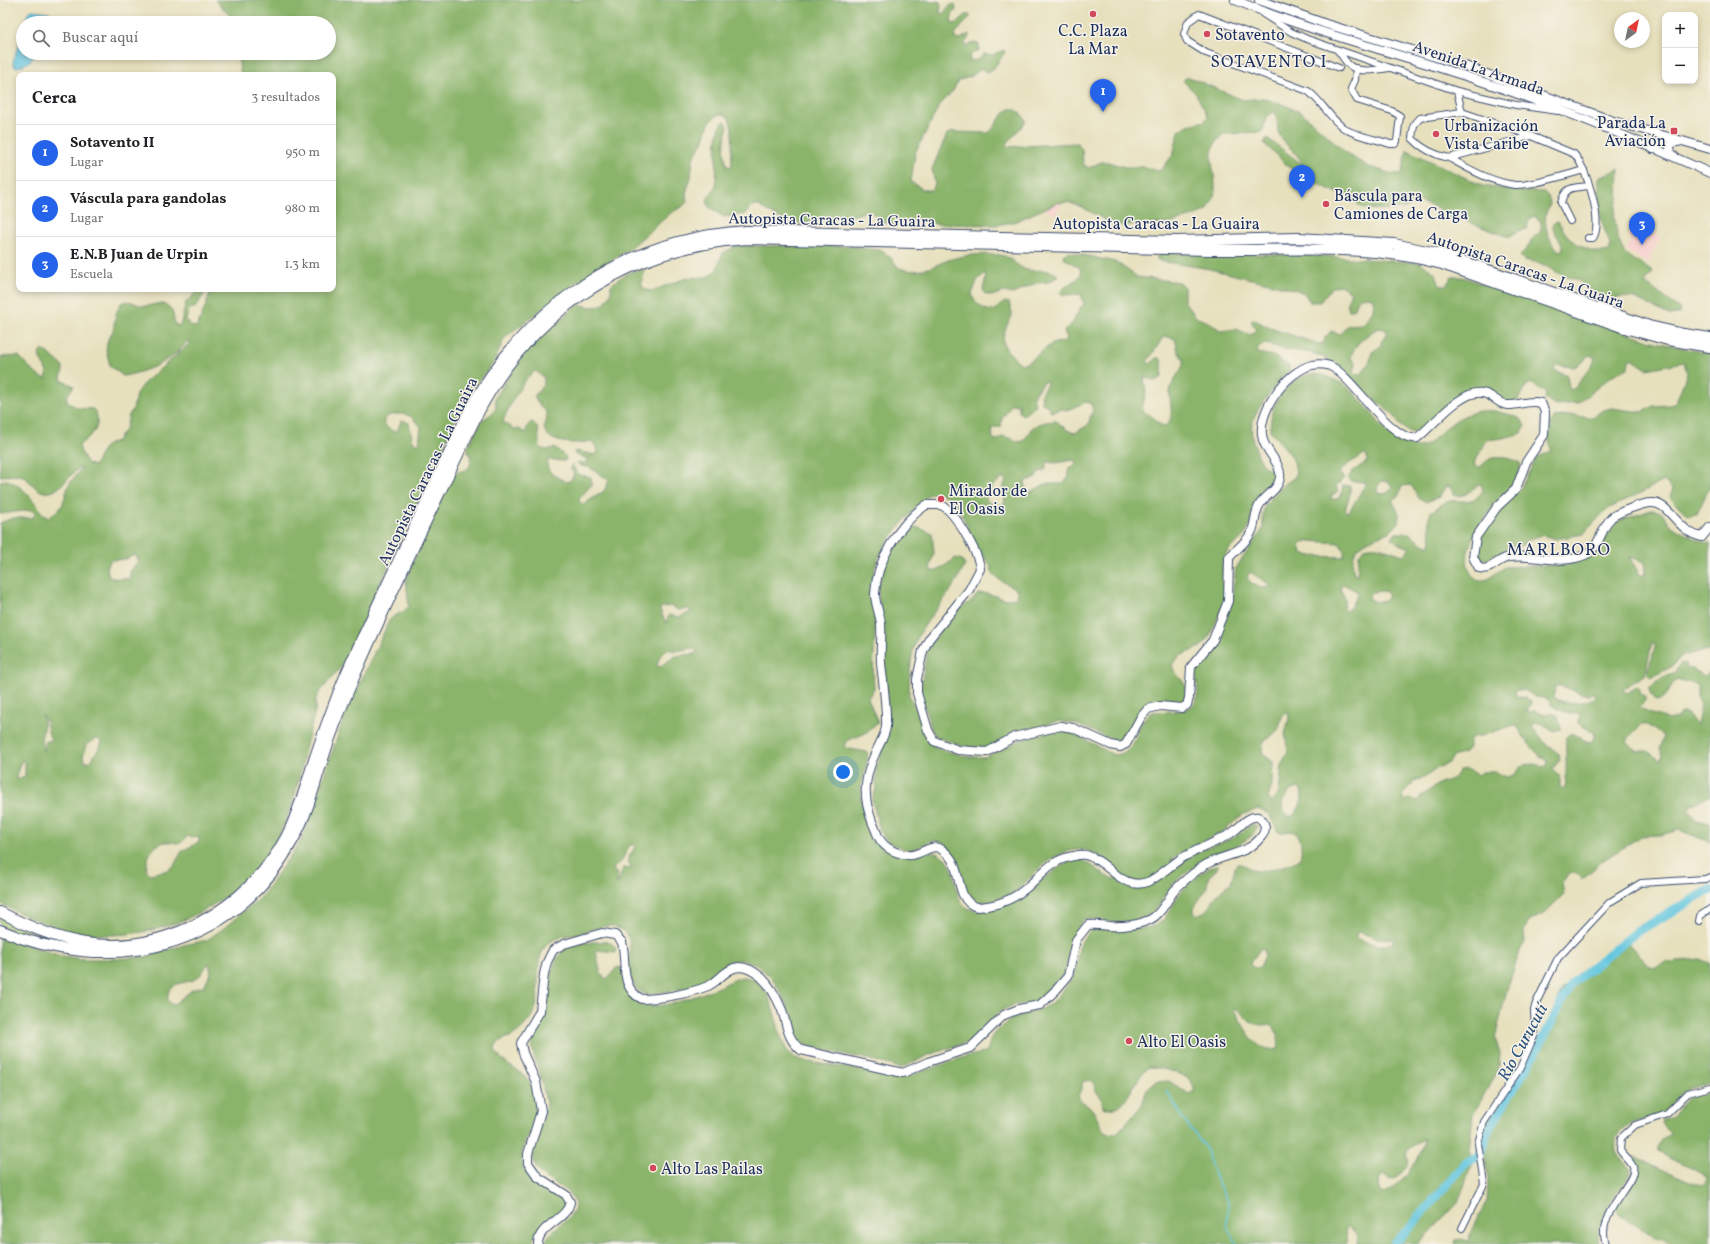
<!DOCTYPE html>
<html lang="es">
<meta charset="utf-8">
<style>
:root{--surface:#fff;--page:#f6f6f6;--text:#202124;--muted:#757577;--line:#e0e0e0;--accent:#2563eb}
body{margin:0;font-family:Vollkorn,serif;background:var(--page);color:var(--text)}
.controls{position:absolute;right:12px;top:12px;display:grid;overflow:hidden;border-radius:8px;box-shadow:0 2px 6px #0003}
.controls button{width:36px;height:36px;display:grid;place-items:center;padding:0;border:0;border-bottom:1px solid var(--line);background:var(--surface);color:var(--text);font:20px sans-serif}
.compass{position:absolute;left:1614px;top:12px;width:36px;height:36px;border-radius:50%;background:var(--surface);box-shadow:0 2px 6px #0003;rotate:33deg}
.you{position:absolute;left:843px;top:772px;width:14px;height:14px;margin:-10px;border:3px solid #fff;border-radius:50%;background:#1a73e8;box-shadow:0 0 0 6px #1a73e833}
.badge{display:grid;place-items:center;width:26px;height:26px;border-radius:50%;background:var(--accent);color:#fff;font-size:13px;font-weight:700}
.pin{position:absolute;translate:-50% -33px;filter:drop-shadow(0 1px 2px #0008)}
.pin::after{content:'';position:absolute;top:21px;width:14px;height:12px;background:inherit;clip-path:polygon(0 0,100% 0,50% 100%)}
.list{margin:0;padding:0;list-style:none}
h2{display:flex;justify-content:space-between;align-items:center;height:52px;margin:0;padding:0 16px;font-size:17px}
h2 small{font-size:13px;font-weight:400;color:var(--muted)}
.list li{display:grid;grid-template-columns:26px 1fr auto;gap:12px;align-items:center;box-sizing:border-box;height:56px;padding:0 16px;border-top:1px solid var(--line)}
.list b{display:block;font-size:15px;white-space:nowrap}
.list p{margin:0;font-size:13px;white-space:nowrap;color:var(--muted)}
.list em{font-size:13px;font-style:normal;color:var(--muted)}
.icon{flex:none;width:22px;height:22px;fill:none;stroke:currentColor;stroke-width:2;stroke-linecap:round;stroke-linejoin:round}
.map{position:relative;flex:none;width:1710px;height:1244px;overflow:hidden}
.search{position:absolute;background:var(--surface);box-shadow:0 2px 6px #0003;left:16px;top:16px;width:320px;height:44px;display:flex;align-items:center;gap:10px;box-sizing:border-box;padding:0 14px;border-radius:22px;color:var(--muted);font-size:15px}
.panel{position:absolute;background:var(--surface);box-shadow:0 2px 6px #0003;left:16px;top:72px;width:320px;height:220px;border-radius:8px}
.map>svg:first-child{display:block}
</style>
<div class="map">
<svg width="1710" height="1244" viewBox="0 0 1710 1244">
<rect width="100%" height="100%" fill="#f7f3e8"/>
<filter id="ink" filterUnits="userSpaceOnUse"><feTurbulence type="fractalNoise" baseFrequency=".025" numOctaves="2"/><feDisplacementMap in="SourceGraphic" scale="8" xChannelSelector="R" yChannelSelector="G"/><feConvolveMatrix kernelMatrix="1 2 1 2 8 2 1 2 1" color-interpolation-filters="sRGB"/></filter>
<filter id="wash" filterUnits="userSpaceOnUse"><feTurbulence type="fractalNoise" baseFrequency=".012" numOctaves="4" result="noise"/><feDisplacementMap in="SourceGraphic" scale="16" xChannelSelector="R" yChannelSelector="G"/><feGaussianBlur stdDeviation="0.9" result="paint"/><feColorMatrix in="noise" values="0 0 0 0 0 0 0 0 0 0 0 0 0 0 0 0 0 1.4 0 .05"/><feComposite in="paint" operator="in"/></filter>
<g filter="url(#wash)">
<rect width="100%" height="100%" fill="#e7e0bd"/>
<path fill="#f7d0cd" d="M1067,196l-13,18 -12,-5z
M1637,224l23,13 -12,26 -22,-13 6,-10 -4,-3z"/>
<path fill="#aed27b" stroke="#64806c" d="M0,917l41,19 22,7 -1,2 -45,-13 -17,-7z"/>
<path fill="#8ab46b" stroke="#527264" fill-rule="evenodd" d="M215,0h713l3,2 8,-1 2,4 -1,8 3,1 6,-8 6,-2 1,6 -4,5 -1,9 6,-1 9,-8h4v2l-15,17v5l4,1 10,-6 1,2 -5,7 1,3 9,-3 4,1v6l-9,5 -1,6 9,-1 6,-6 8,1 12,-5 1,2 -12,17 -5,3 -7,-3 -9,7 -14,5 -5,10 -14,15 -24,47 -4,29 13,8h8l3,-6 -3,-15 15,-35 6,-2 35,1c8,-4 18,-34 31,-21 3,3 6,5 7,9l-20,24 1,2 70,-4 5,6 1,15 6,4 12,-6h7l17,5h19l16,4 13,-16 6,-24 9,-6 17,-4 3,-5 -12,-22 -12,-12v-3l5,-2 54,23 20,-2 24,8 15,7 48,43 19,11 24,7h9l5,-24 76,36 26,4 34,2 5,4 2,8c-1,3 -3,6 -4,9 -3,10 4,34 14,38l3,-2c-1,-10 -9,-14 -11,-24l4,-4c7,4 6,9 11,14 9,10 29,22 43,15 1,-9 -6,-19 -8,-28 -4,-14 -3,-29 -3,-44l20,-9 -1,29 -4,18 4,23 8,16 27,17 -8,11 35,26 -1,5 -10,1 -34,-17 -15,-1 -6,2h-10l-17,-10 -9,-9 -14,-4 -24,-13 -16,-3 -4,-4c6,-6 7,-7 11,-15 5,-8 14,-7 9,-21l-6,-4 -5,4 -2,9 -10,2 -6,5h-5l-46,-17 -10,-1 -14,-11 -17,-5c-3,1 -5,3 -8,4 -8,4 -34,4 -43,3 -8,-1 -11,-7 -18,-10 -21,-11 -57,-23 -71,-42 -4,-6 -11,-8 -15,-14l3,-5 36,27c-5,-12 -16,-18 -23,-29 -5,-8 0,-18 -6,-24l-6,3 -6,17 -39,2c-20,19 -7,34 -8,56 0,8 -5,14 -8,21l-38,13 -55,1 -32,-18 -15,-5 -10,1 -43,19 -18,3 -60,-1 -20,-4 -11,5 -15,-1 -10,-3 -3,-5 -9,-5 -31,9 -32,3h-12l-14,-5 -22,-13 -5,1 -7,8 -21,3 -15,-10 -2,-7c2,-5 8,-10 9,-16 2,-13 -4,-56 9,-63l3,5c-4,14 -5,26 -1,40l5,1c-2,-16 5,-41 -6,-52l-7,-1 -9,7 -7,21 -10,16 -2,19 -5,16 1,9 -5,5 -10,5 -44,38 -50,32 -69,52 -5,5 -10,23 -29,36 -120,264 -26,31 -4,8 1,5c-3,15 -8,30 -11,44 -6,28 -11,56 -24,81 -35,71 -116,111 -193,103 -27,-2 -64,-18 -88,-31v-380l13,-5h19l4,-5 -5,-3 -31,4v-33l7,-1c16,6 28,21 36,35l6,3 13,-12 7,-22 13,-16c-11,1 -22,28 -38,24 -9,-2 -15,-13 -23,-17l-21,1v-119l19,-1c7,7 18,22 27,23 5,-11 -10,-17 -6,-28l3,-1c4,2 20,15 20,17 1,5 -2,8 -2,13l13,6 -7,10v6l11,6 15,1c3,3 4,4 4,9 2,15 -9,18 -18,28l2,6 7,12 6,2c8,-13 7,-21 23,-25l9,-13 3,-13 4,-6 3,-15 6,-9 49,-43 -4,-1c-12,19 -43,32 -64,35l-13,-10 -4,-17 2,-10 5,-8 3,-17 5,-11c11,-5 14,3 24,3 8,0 15,-6 24,1 5,4 4,11 6,17l4,2 2,-3 5,-21 14,-13h7l-11,18 -7,2 -3,11 5,6 6,1 11,-27 3,-11h122v-214h-92l-4,-22h92v-30h-92zM404,414l6,2 11,10 -2,18 -6,-2 -4,-19 -4,-2h-4l-4,11c-7,0 -20,-11 -9,-16 4,-2 12,-2 16,-2zM134,555l4,2v5l-7,8 -2,9 -18,-1 -3,-4 -1,-9 4,-5 15,-1zM42,715c7,8 4,17 10,26h-6l-3,10 -2,-12 3,-14zM95,739h3l4,4 -11,18 -6,1 -2,-5 3,-12zM21,761l4,1v15l-8,3 -1,-4zM188,836l11,2v4l-17,9 -9,16 -8,4 -15,3 -3,-2c-2,-13 5,-27 18,-30 6,-1 11,2 16,1z
M736,246h112l32,4 8,5 11,13c27,9 37,-7 61,-11 12,-3 28,-3 40,-2 11,1 16,12 27,15 11,2 22,-3 32,6l-10,6 -13,1 -23,11 -10,-2 -11,4 -7,-2 -2,-5 3,-12 -1,-4 -8,8 -5,13c1,8 14,19 22,16 4,-2 7,-6 11,-8l4,1 3,9c-4,16 -18,29 1,44 3,3 5,6 9,8 11,-1 22,-18 33,-21 3,-1 7,0 10,-1l2,-4 -3,-7 9,-8 7,-15 4,-4 -3,-10 -18,1 -3,-3c6,-8 15,-8 21,-18l-1,-6 -16,-10 -1,-3 6,-3 47,10 21,15 43,5 4,5v14l13,17 9,3 16,10 14,-2 15,6 5,-6 -5,-8 2,-2 17,9 49,16 5,-1 1,-5 6,-7 9,3 8,-9 15,-1c6,-6 14,-17 9,-26l-9,-2 -6,4 -4,10h-4l-2,-8 4,-10 -11,-7 -9,3 -11,14h-10l-6,-9 -7,-3 -87,-21 -50,-8 -4,-3 6,-5 145,2 114,8 15,11 4,12 6,-1 6,-8h10l190,64 58,13v132l-13,28 -9,1 -15,-14 -3,-5 3,-6 -9,-9 -58,29 -23,24 -27,5 -14,-4 -17,6 -2,4 -13,2 -19,14 -9,-3 -6,-8 4,-14 10,-16 30,-31 16,-30c4,-5 10,-3 15,-10l-3,-12 2,-14 5,-6 19,-2 13,3 8,-2 6,-5 10,-3 31,4 12,-6 16,-1 6,-2 11,-30 -3,-11 -37,7 -15,-10 -3,1 -1,8 -15,7 -35,28 -22,2 -11,-6 1,-6 -15,-10 -5,3 -10,17 -6,2 -36,-14 -60,42c-17,-5 -15,-14 -26,-23 -11,-9 -23,-17 -34,-27 -27,-24 -26,-30 -65,-33 -11,0 -17,-8 -29,-5l-3,5 1,3 15,3 16,10v4c-11,12 -33,38 -37,53 -3,14 6,30 10,42l12,7 2,4c-4,10 -12,9 -17,17 -8,11 -5,28 -13,40 -6,9 -18,14 -22,25 -4,10 1,22 2,33 0,10 -13,39 -18,48 -7,14 -28,10 -36,26 2,13 22,17 11,37l-2,2c-7,-1 -15,-3 -22,-2 -30,3 -24,40 -41,40l-42,-18 -18,-3 -47,13 -22,15 -20,-1 -32,-11 -5,-6 -12,-39 7,-40 5,-11 27,-32 13,-8 6,-7c16,-3 26,10 39,3l1,-5 -2,-3c-6,-4 -19,-9 -23,-15 -2,-3 -2,-6 -3,-9 -4,-7 -11,-13 -15,-20 -9,-18 -18,-60 -47,-50 -19,20 -49,50 -54,77 -3,18 1,35 1,52 0,21 -3,43 -1,64l-6,10 10,25 -14,11 -18,7 -2,7 23,4c3,12 -6,26 -6,38 -1,12 11,53 22,58 20,11 46,-5 63,11 15,14 3,51 33,52 19,0 52,-23 67,-34 7,-5 17,-14 25,-16 20,-6 31,20 46,18 -14,-30 -38,-38 -67,-19 -14,9 -23,24 -37,33 -11,7 -23,9 -35,10l-10,-7 -11,-36 -12,-17 -12,-3 -18,9 -7,1 -19,-7 -9,-12 -8,-32 4,-10v-19l13,-41 -11,-141 6,-23 17,-32 8,-5 7,-1 16,6 2,20 -4,14 1,4h6l19,-13 6,2 3,5c-11,27 -34,46 -47,72 -8,15 -8,37 -9,54v6l7,10 9,28 9,11 8,4 27,7h16l41,-19 32,-8 13,2 43,23c29,-2 17,-32 38,-43 18,-2 46,5 46,-22 -1,-6 -2,-13 -2,-19l17,-24 18,-43 5,-36 27,-39v-16l2,-8 17,-19 13,-9c4,-20 -14,-32 -25,-46 1,-23 4,-29 20,-46 8,-9 20,-13 33,-10 8,3 17,7 24,12 20,14 42,60 70,60 9,1 16,-7 22,-13 18,-17 39,-29 63,-21 7,1 14,3 20,7l3,7 -3,6 -19,5 -16,2 -13,23 2,4h4c3,-2 6,-6 10,-8 8,-3 25,-1 31,5 -2,6 -3,15 -7,21 -4,5 -9,8 -13,13 -17,18 -51,62 -23,83l10,-2 17,-12 64,-2 8,-4 39,-39 35,-12c13,0 14,8 21,16 6,5 31,17 38,17v108c-10,-1 -19,4 -29,5l-8,10 -22,11 -3,-2v-5l7,-22v-4l-3,-2 -7,33 -23,14 5,4 11,-7 2,7 5,3v5l-5,5 2,3 26,11 8,-2 6,-5h4l11,12 4,-20 -4,-9v-11l-20,-6c-8,7 -10,19 -20,22l-7,-8 -1,-5 14,-11 11,-3c4,-5 4,-13 12,-10l-1,4 8,1 11,7 6,-4v124l-19,9 -3,5 8,10 14,3v19l-31,-12 -19,5 -19,1 -36,23 -23,20 -7,-6h-5l-8,9 2,12 -20,20 -14,6 -3,4 -3,8 1,10 -5,9 -12,35 -13,52 5,15 -1,14 -26,48 -4,34 4,14 -15,39 -40,42h-61l1,-9 -10,-9 -3,5 2,13h-802c4,-17 28,-22 30,-39 -5,-22 -36,-22 -41,-43 -4,-20 12,-40 12,-60 -2,-10 -4,-20 -7,-30 -2,-10 -7,-19 -7,-29 -1,-14 10,-25 13,-38 9,-31 3,-62 47,-63 8,0 20,-3 24,7l-1,3 -18,-2 -1,2 5,23 6,4 9,-11 4,-1c4,11 7,28 17,35 17,13 66,-9 84,-16 7,-3 16,-9 23,-9 33,1 30,62 46,77 5,5 13,6 19,8l98,15 60,-21 18,-3c5,-6 4,-11 7,-17 4,-6 12,-11 19,-16 15,-10 33,-7 46,-22 5,-7 12,-14 16,-22 7,-17 2,-32 17,-45 19,-5 58,3 72,-10 8,-7 11,-18 17,-26 7,-9 28,-30 39,-30l-1,4 -8,7 -3,14 -12,17v6l3,2 9,-4 10,-15 15,-14 4,-14 3,-4c8,-1 12,7 20,7 7,1 35,-7 42,-12 2,-8 3,-26 -9,-28 -5,0 -8,2 -13,1l-9,-18 -11,-5 -16,6 -19,17 -30,14 -21,13 -1,2 63,-23 18,-14 6,2c-3,16 -42,27 -55,35 -11,7 -23,16 -32,25 -8,10 -12,25 -25,31 -9,4 -23,6 -33,5 -10,0 -20,-5 -30,-2l-12,18 -4,27 -3,8 -24,26 -8,4 -18,2 -14,6 -26,28 -6,3 -37,12 -30,14 -33,-9 -54,-11 -11,-4 -11,-13 -5,-27 -15,-26 -14,-12 -14,-6 -15,1 -23,22 -7,3 -53,9c-34,-20 -4,-48 -23,-64 -11,-9 -23,-4 -35,0 -11,4 -25,4 -35,9 -25,13 -8,55 -20,74 -4,8 -13,17 -21,22 -4,2 -10,3 -13,6 -3,3 -4,5 -4,8 10,20 33,19 40,44 1,5 2,13 2,18 -3,20 -27,45 -8,63 11,11 27,14 37,26 -4,19 -31,22 -34,43h-532v-308l61,20 23,3h31l29,-2 40,-12 23,-5 17,-12 38,-32 38,-54 9,-23 36,-104 44,-94c6,-8 15,-7 20,-15l-3,-25 13,-34 33,-71c10,-9 19,-1 19,-19l-4,-8 14,-28 13,-9 2,-5 -1,-9 27,-42 54,-51 18,2 10,-3 7,-11v-8c8,-7 23,-18 34,-14l-4,12 3,6 7,2 36,-13 20,-1 9,-6 7,-18zM1378,328l9,2v4l-6,8v4l-9,6 -2,9 -8,13 -5,1 -3,-3 2,-8 -5,-6c2,-14 16,-23 27,-30zM1164,336l11,3c2,4 1,8 3,12 1,4 5,6 6,10 0,8 -13,19 -14,31 -1,10 6,28 -5,34l-6,-2c-4,-9 -15,-8 -17,-17l4,-14 -2,-16 11,4 7,-4v-15l-2,-4h-4l-6,6 -3,-2zM1588,355l7,2 -1,5 -19,26 -4,2 -2,-3 -2,-11 -13,-6 1,-5 19,2 9,-5zM536,371l8,7v6l-9,11v4c7,12 17,11 9,28 2,16 25,16 37,16 5,0 7,-3 12,-1l4,7v4l-2,2 -20,-4 -1,3 14,5 -3,4 -9,-1 4,4 9,1 20,13 -5,11 -20,13 -4,-1 -1,-4 13,-15 -1,-7 -12,-2 -7,-11 -2,4 4,6 -3,6 -5,2c-8,-5 -22,-9 -18,-22l17,1 1,-4 -11,-9 -9,2 -6,-2c-3,-9 2,-20 -8,-26l-3,2 -4,9 -6,-4h-5l-11,-7c3,-11 22,-48 33,-51zM1046,381l1,3 -6,9 1,10 5,2 4,7 10,-3 6,1 19,-8 4,1 3,6 -5,16 -13,8 -6,-2 -13,-10c-8,0 -19,2 -25,8 -4,6 -4,9 -10,13l-18,-6 -6,4 -4,-1 -1,-10 2,-2h7l1,-9 5,-6 4,-8 8,1v7l3,3 3,-1 10,-9 -2,-9 9,-13zM1364,454l3,1v7l-14,9 -5,7 3,3 13,1 1,3 -15,25 -4,3c-2,-9 6,-16 4,-27l-7,-1 -2,11 -4,3h-6v-3l7,-5 -2,-5 8,-8 -5,-4c2,-8 18,-14 25,-20zM1072,460l4,1v3l-6,4 -2,10 -5,6h-18l-14,8 -5,-1 -1,-10 10,-3 4,-6 6,-2 2,-8 9,1zM1003,478l3,2 -3,9 2,14c-6,4 -14,2 -19,-3 2,-9 8,-17 17,-22zM1383,481l6,1 3,5 -4,6 -8,1 -3,-2c0,-5 1,-9 6,-11zM1479,484l3,2 1,4c-8,15 -22,10 -36,11l-16,11c-6,9 2,22 -1,33 -9,1 -15,-7 -21,-12h-14l-4,5 11,7 7,2 -1,5 -5,3c-13,-4 -24,-11 -39,-7l-5,6 -2,21h-3c-11,-48 46,-29 45,-60 0,-5 -5,-9 -6,-14l2,-3 3,-1 4,-11 9,-1 7,12 8,5 13,-5 7,-11 4,1 4,8c10,3 18,-5 25,-11zM1308,541l31,2 5,7v7l-33,-1 -9,-3 -2,-8 3,-3zM1629,557l16,5 1,8 -3,6 -3,-1zM1250,572l19,12 -2,4c-7,1 -18,-4 -20,-11zM1343,584l15,8 -8,16 -5,3 -2,-1 2,-12 -5,-9zM1385,591l4,5 -4,4 -9,2 -6,-3 -1,-4 3,-3zM671,606l7,4 11,-1 2,3 -12,5 -10,-2 -3,8 -6,-13 1,-3zM692,648l5,3 -2,3 -19,2 -17,11 -2,-2 3,-9 7,-7 9,2zM1555,686c13,-2 23,12 39,7l2,4c-11,6 -32,9 -42,0zM1515,690h9l12,7 9,1 4,2 3,6 18,8 9,-1 2,3 -2,5 1,4 14,7 1,4 -4,6 -5,-1 -15,-8 -5,4c-1,10 2,46 -2,52l-4,-1v-12l-8,-7 8,-9 -1,-6 -15,-12 -12,-15 1,-3 9,-1 10,8 9,-2 -3,-13 -5,-3 -8,2 -11,-4 -9,1 6,-7v-4l-6,-3 -9,-2zM1288,711l1,7 -4,16 3,18 -6,11 -3,30 -7,10 -4,-5 4,-14 1,-22 -10,-8 -1,-6 3,-8 13,-10 5,-16zM1642,724h4l17,12 -3,12 3,7 -3,5 -13,-9h-9l-11,-8 2,-6zM1514,725l3,1c6,10 12,19 21,28 3,3 7,4 10,8l-2,5 -12,-3 -11,1 -9,10 -7,2 -13,-5h-12l-5,3 -10,-6 -8,1 -6,9 -13,4 -19,13 -4,6 -6,-4 -7,3 -2,-6 9,-9 2,-5 11,-3 15,-11 10,-4 4,-6 11,-4 5,-5c-1,-9 3,-13 12,-12zM1300,788c5,10 0,19 -6,27l-5,2 -5,-5 -2,-10 9,-12zM633,844l2,3 -8,14 5,8 -9,-1 -4,13 -2,3 1,-10 -4,-3 -1,-3 8,-6 8,-16zM1359,932l18,6 15,1 3,2c-12,8 -26,3 -38,-3l-1,-5zM1261,948l3,1 1,6 -5,12 -5,1 -4,-2 -1,-3zM209,963l2,9 -7,14 -12,4 -19,15 -5,-4c-3,-22 20,-16 29,-23 6,-4 7,-11 12,-15zM1234,1008c6,1 11,10 16,14 9,5 16,1 22,4 5,3 8,18 6,23 -22,8 -35,-26 -44,-39zM1149,1067c13,1 47,7 45,24l-5,3 -20,-13 -13,1 -6,3 -3,4 -5,16 -24,27 -5,2c-15,-2 -14,-19 -24,-28 -5,-4 -10,-4 -11,-11l4,-6v-7l8,-2 3,2 4,11 4,4 2,10c24,10 30,-30 46,-40zM1423,1139c5,11 -29,58 -43,54l-2,-9 3,-8 3,-1 6,4 7,-2 12,-14 -3,-9 1,-4z
M1626,941l24,26 6,1 12,-6 32,-3 10,5v120c-12,2 -26,3 -33,13 -4,5 -7,11 -12,15 -16,11 -54,5 -49,40l15,19c-10,23 -38,45 -31,73h-145l1,-4 5,-1 7,2 12,-28 7,-11 1,-25 -5,-34 1,-16 8,-12 21,-21 16,-22 2,-13 5,-12 11,-11 9,-14 3,-8 -1,-14 4,-11 16,-16z
M1710,1092v152h-39c-4,-6 -10,-6 -16,-8 -8,-4 -40,-20 -40,-28l19,-29 5,-9 -3,-7 -6,-5 1,-2c16,3 63,33 73,28l3,-6 -4,-5 -26,-11 -19,-11 -1,-3 4,-8 10,-7 -10,-9 1,-4 11,-3 14,-19z"/>
<path fill="#62c6df" stroke="#3e7a9e" d="M32,10l17,2 -1,11h-23l3,-10z
M23,30v23h14c-5,7 -13,14 -22,14l-2,-5z"/>
<g fill="none" stroke-linecap="round" stroke-linejoin="round">
<path stroke="#62c6df" stroke-width="1.5" d="M1166,1090l20,33 18,22 13,37 11,20 -1,25 10,17"/>
<path stroke="#62c6df" stroke-width="9" d="M1395,1244l71,-81 12,-7 4,-6 7,-21 48,-78 34,-67 67,-53 72,-41"/>
</g>
</g>
<g filter="url(#ink)">
<g fill="none" stroke-linecap="round" stroke-linejoin="round">
<defs>
<path id="minor" d="M1263,14l28,18 16,7 150,52 59,14 42,6
M1338,51c4,4 6,9 10,13 9,10 29,6 41,4
M1339,68l-140,-54 -11,8 -4,12 3,7 19,12 102,38c13,10 20,24 32,34 10,10 36,14 50,19h5l2,-3 3,-25 -8,-5 -35,-11 -6,-11 4,-9 1,-12
M1457,91l5,21
M1531,136l-82,22c-14,-3 -27,-9 -37,-20l2,-13 6,-7 42,-6 69,24 43,18c12,12 30,69 19,84h-5
M1449,158c20,11 42,24 66,27 17,1 52,-10 69,-15
M1570,221l-9,-18c5,-18 12,-15 28,-17
M1699,921l1,-5 10,-7
M1462,1228l22,-44 -6,-41 6,-21 36,-54 15,-34 -1,-24 2,-7 22,-45 52,-56 31,-19 64,-4 5,-2
M1606,1244c-12,-30 32,-62 27,-77 -2,-6 -10,-11 -13,-17l1,-12 14,-13 32,-11 21,-21 22,-6"/>
<path id="secondary" d="M1235,0c73,31 149,49 224,74 85,27 169,62 251,99
M1259,0l67,24 139,42 148,55 97,28
M1653,149l4,-6 11,-6
M1676,158l-5,-5 -1,-6 2,-4 10,-2
M538,1244c0,-19 29,-24 32,-42l-4,-7 -28,-18 -10,-14v-9l13,-43 -5,-29 -13,-29 -2,-10 19,-32 4,-37 3,-12 6,-12 11,-6 38,-11 13,2 7,7c5,19 -3,46 20,57 18,0 49,-6 66,-13 11,-5 18,-18 31,-19 7,0 16,5 22,10 9,8 16,21 21,33 5,15 5,29 19,40l102,23 25,-11 42,-14 34,-33 15,-6 21,-4 16,-15 12,-14 8,-36 12,-15c7,-1 13,0 21,1 13,1 30,-1 42,-7 10,-5 16,-19 23,-28 8,-9 18,-17 28,-24 18,-13 45,-11 59,-30 6,-7 5,-15 -3,-20 -11,-2 -19,12 -28,17 -15,9 -32,15 -48,24 -11,7 -21,17 -32,23 -27,12 -40,-18 -61,-25 -5,-2 -11,-1 -15,0 -25,4 -32,19 -49,33 -13,11 -31,17 -48,18 -22,-6 -15,-36 -27,-50 -15,-17 -19,-8 -34,-3 -11,4 -29,-4 -35,-13 -4,-5 -5,-11 -8,-17 -10,-25 -10,-44 2,-70 3,-8 10,-18 11,-27 1,-21 -3,-43 -5,-64 -1,-13 1,-26 0,-39 -1,-10 -6,-20 -6,-30 1,-33 24,-70 51,-89h15c14,6 38,49 39,64l-11,21 -40,49 -6,12 -6,28v14l11,37 6,11 24,9 29,2 27,-15 47,-11 12,2 38,17 9,2 6,-3 15,-27 7,-8 12,-3 22,2 5,-3 2,-7 2,-31 22,-27 15,-39 1,-43c7,-9 17,-15 22,-25 5,-9 3,-20 9,-29 6,-9 18,-14 20,-26 2,-14 -13,-25 -17,-38 -8,-27 24,-69 49,-75 6,-1 12,-1 18,1 23,10 61,77 87,72 16,-12 43,-48 65,-45 10,1 16,11 25,12 12,1 22,-6 34,-2l4,9 -1,23 -18,27 -10,27 -19,18 -21,30 -3,20 6,11c12,4 19,-10 31,-11 26,-3 49,9 75,-2 14,-6 16,-26 26,-37 5,-5 32,-15 40,-15 18,-2 27,30 51,34l8,-10"/>
<path id="trunk" d="M0,912c27,14 54,26 85,31 81,12 163,-35 201,-106 12,-23 19,-49 27,-74 10,-30 21,-60 33,-89 38,-86 80,-170 119,-255 55,-109 159,-181 282,-188l430,10 122,-3 95,6 51,11 204,71 35,8 26,4
M0,930c109,47 235,20 293,-90 13,-23 20,-49 28,-75 9,-29 20,-57 32,-85 37,-87 80,-172 120,-257 52,-108 154,-177 274,-184 154,4 308,8 462,11 77,1 158,-7 233,14l183,64 43,12 42,7"/>
</defs>
<use href="#minor" stroke="#3a4a6c" stroke-width="8"/>
<use href="#secondary" stroke="#3a4a6c" stroke-width="10"/>
<use href="#trunk" stroke="#3a4a6c" stroke-width="12"/>
<use href="#minor" stroke="#fff" stroke-width="6"/>
<use href="#secondary" stroke="#fff" stroke-width="8"/>
<use href="#trunk" stroke="#fff" stroke-width="10"/>
</g>
</g>
<g fill="#d1495b" stroke="#f7f3e8" stroke-width="1.5">
<circle cx="1093" cy="14" r="4"/>
<circle cx="1207" cy="34" r="4"/>
<rect x="1670" y="127" width="8" height="8" rx="2"/>
<circle cx="1436" cy="134" r="4"/>
<circle cx="1326" cy="204" r="4"/>
<circle cx="941" cy="499" r="4"/>
<circle cx="1129" cy="1041" r="4"/>
<circle cx="653" cy="1168" r="4"/>
</g>
<g text-anchor="middle" stroke-width="3" stroke-linejoin="round" paint-order="stroke">
<g font-size="16" fill="#1b2f5e" stroke="#f7f3e8" text-anchor="start">
<text x="1093" y="36" text-anchor="middle">C.C. Plaza<tspan x="1093" dy="18">La Mar</tspan></text>
<text x="1215" y="40">Sotavento</text>
<text x="1666" y="128" text-anchor="end">Parada La<tspan x="1666" dy="18">Aviación</tspan></text>
<text x="1444" y="131">Urbanización<tspan x="1444" dy="18">Vista Caribe</tspan></text>
<text x="1334" y="201">Báscula para<tspan x="1334" dy="18">Camiones de Carga</tspan></text>
<text x="949" y="496">Mirador de<tspan x="949" dy="18">El Oasis</tspan></text>
<text x="1137" y="1047">Alto El Oasis</text>
<text x="661" y="1174">Alto Las Pailas</text>
</g>
<g font-size="16" fill="#1b2f5e" stroke="#f7f3e8">
<text transform="translate(1479 67) rotate(19)" y="6">Avenida La Armada</text>
<text transform="translate(832 219) rotate(1)" y="6">Autopista Caracas - La Guaira</text>
<text x="1156" y="229">Autopista Caracas - La Guaira</text>
<text transform="translate(1526 269) rotate(19)" y="6">Autopista Caracas - La Guaira</text>
<text transform="translate(427 471) rotate(-64)" y="6">Autopista Caracas - La Guaira</text>
</g>
<g font-size="17" letter-spacing="1" fill="#1b2f5e" stroke="#f7f3e8">
<text x="1269" y="67">SOTAVENTO I</text>
<text x="1559" y="555">MARLBORO</text>
</g>
<g font-size="17" font-style="italic" fill="#2d557e" stroke="#f7f3e8">
<text transform="translate(1522 1042) rotate(-61)" y="6">Río Curucutí</text>
</g>
</g>
</svg>
<div class="controls">
<button>+</button>
<button>−</button>
</div>
<svg class="compass" viewBox="-18 -18 36 36"><path d="M0-13l5 13h-10z" fill="#e53935"/><path d="M0 13l5-13h-10z" fill="#757577"/></svg>
<div class="you"></div>
<div class="pin badge" style="left:1103px;top:112px">1</div>
<div class="pin badge" style="left:1302px;top:198px">2</div>
<div class="pin badge" style="left:1642px;top:245px">3</div>
<div class="search"><svg class="icon" aria-label="search" viewBox="0 0 24 24"><circle cx="10" cy="10" r="6"/><path d="M15 15l6 6"/></svg>Buscar aquí</div>
<section class="panel">
<h2>Cerca<small>3 resultados</small></h2>
<ul class="list">
<li><span class="badge">1</span><div><b>Sotavento II</b><p>Lugar</p></div><em>950 m</em></li>
<li><span class="badge">2</span><div><b>Váscula para gandolas</b><p>Lugar</p></div><em>980 m</em></li>
<li><span class="badge">3</span><div><b>E.N.B Juan de Urpin</b><p>Escuela</p></div><em>1.3 km</em></li>
</ul>
</section>
</div>
